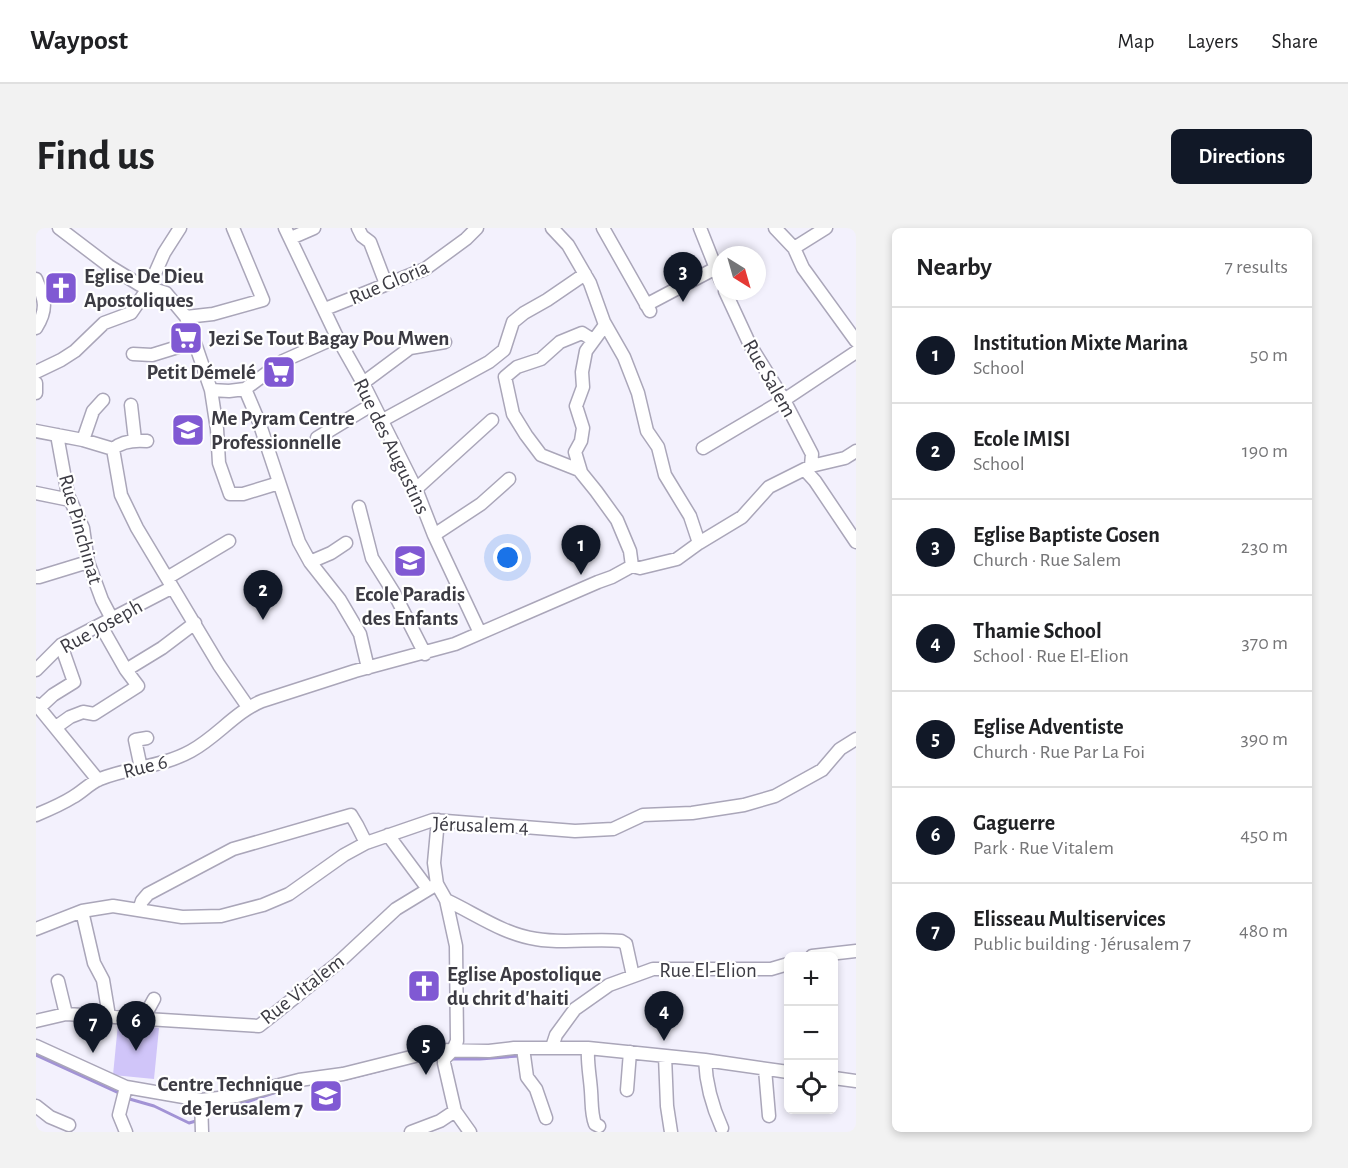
<!DOCTYPE html>
<meta charset="utf-8">
<style>
:root{--surface:#fff;--page:#f2f2f2;--text:#202124;--muted:#757577;--line:#e0e0e0;--accent:#111827}
body{margin:0;font-family:"Alegreya Sans",sans-serif;background:var(--page);color:var(--text)}
.controls{position:absolute;right:18px;bottom:18px;display:grid;overflow:hidden;border-radius:9px;box-shadow:0 3px 9px #0003}
.controls button{width:54px;height:54px;display:grid;place-items:center;padding:0;border:0;border-bottom:2px solid var(--line);background:var(--surface);color:var(--text);font:30px sans-serif}
.compass{position:absolute;left:676px;top:18px;width:54px;height:54px;border-radius:50%;background:var(--surface);box-shadow:0 3px 9px #0003;rotate:143deg}
.you{position:absolute;left:472px;top:330px;width:21px;height:21px;margin:-15px;border:4px solid #fff;border-radius:50%;background:#1a73e8;box-shadow:0 0 0 9px #1a73e833}
.badge{display:grid;place-items:center;width:39px;height:39px;border-radius:50%;background:var(--accent);color:#fff;font-size:20px;font-weight:700}
.pin{position:absolute;translate:-50% -50px;filter:drop-shadow(0 2px 3px #0008)}
.pin::after{content:'';position:absolute;top:32px;width:21px;height:18px;background:inherit;clip-path:polygon(0 0,100% 0,50% 100%)}
.list{margin:0;padding:0;list-style:none}
h2{display:flex;justify-content:space-between;align-items:center;height:78px;margin:0;padding:0 24px;font-size:26px}
h2 small{font-size:20px;font-weight:400;color:var(--muted)}
.list li{display:grid;grid-template-columns:39px 1fr auto;gap:18px;align-items:center;box-sizing:border-box;height:96px;padding:0 24px;border-top:2px solid var(--line)}
.list b{display:block;font-size:22px;white-space:nowrap}
.list p{margin:0;font-size:20px;white-space:nowrap;color:var(--muted)}
.list em{font-size:20px;font-style:normal;color:var(--muted)}
.icon{flex:none;width:33px;height:33px;fill:none;stroke:currentColor;stroke-width:2;stroke-linecap:round;stroke-linejoin:round}
.map{position:relative;flex:none;width:820px;height:904px;overflow:hidden;border-radius:9px}
header{display:flex;align-items:center;gap:36px;box-sizing:border-box;height:84px;padding:0 30px;background:var(--surface);border-bottom:2px solid var(--line)}
header strong{font-size:28px}
nav{display:flex;gap:33px;margin-inline-start:auto;font-size:21px}
.intro{display:flex;align-items:center;justify-content:space-between;box-sizing:border-box;height:144px;padding:0 36px}
h1{margin:0;font-size:42px}
.button{padding:15px 27px;border-radius:9px;background:var(--accent);color:#fff;font-size:21px;font-weight:700}
main{display:flex;gap:36px;padding:0 36px}
aside{flex:1;background:var(--surface);border-radius:9px;box-shadow:0 3px 9px #0003}
.map>svg:first-child{display:block}
</style>
<header>
<strong>Waypost</strong>
<nav><a>Map</a><a>Layers</a><a>Share</a></nav>
</header>
<div class="intro"><h1>Find us</h1><a class="button">Directions</a></div>
<main>
<div class="map">
<svg width="820" height="904" viewBox="0 0 820 904">
<rect width="100%" height="100%" fill="#f3f1fd"/>
<path fill="#d0c5f9" d="M82,796l41,4 -5,51 -41,-4z"/>
<g fill="none" stroke-linecap="round" stroke-linejoin="round">
<path stroke="#a293d5" stroke-width="3" d="M0,827l85,39
M388,831h18
M415,831h29l39,-3
M310,851l40,-10
M90,870l28,8 35,17 7,-2
M168,888l82,-27"/>
<defs>
<path id="minor" d="M23,0l50,38 31,19 26,8 20,24 25,73 6,39 2,34 11,31h13l36,-11
M249,0l52,109 26,46 53,106 18,46 46,98
M322,0l4,8 8,6 16,42
M516,0l16,17 22,38 14,39 20,35 14,36 9,38 11,16 7,28 25,41 9,27
M567,0l47,83
M664,0l21,53
M739,0l19,20 32,-20
M255,10l23,-10
M758,20l9,20 53,73
M0,51c9,21 12,30 0,49
M689,63l25,54 34,55 28,54 -1,12
M610,77l70,-37
M289,81l100,-40 41,-30 11,-11
M150,89l27,-3 50,-14 -30,-72
M557,112l-11,-7 -22,9 -19,17 -24,8 -12,10 8,37 13,21 15,20 38,15 17,21 21,29 13,31 2,15
M97,126l19,1 42,-13
M0,144l25,-12 14,-9 29,-28 27,-10 18,-26 15,-34 16,-25
M0,155v10
M327,155l47,-35 35,-6
M209,161l14,33 40,120 11,20 30,38 20,34 8,34
M175,162l18,1 16,-2 38,-28 54,-24
M95,177l4,35
M345,193l108,-59 15,-12 9,-28 11,-9 23,-13 38,-26
M0,203l47,9 30,9 8,46 16,33 82,137 29,42
M21,207l11,60 15,33 5,34 14,38 10,19
M281,210l56,-34
M47,212l10,-29 10,-11
M667,220l81,-48 72,-48
M77,221c9,-8 22,-9 34,-8
M769,242l10,11 41,61
M545,244l-6,-20 6,-11 2,-13 -7,-22 7,-19 -1,-15 4,-21 19,-26
M380,261l76,-69
M0,265l34,7
M323,279l13,51 22,35 31,61
M398,307l47,-31 28,-25
M274,334l21,-9 15,-10
M0,349h3l49,-15
M131,350l62,-37
M65,398l25,44 36,-22 33,-25
M0,442l25,-25 110,-57
M0,476l62,76
M3,480l14,-13 21,-13 -13,-37
M20,499l14,-10 13,-5 11,2 44,-28 -12,-16
M105,540l-6,-28 12,-2
M0,587c12,-5 26,-11 37,-18 9,-5 17,-14 27,-18 30,-12 62,-12 91,-28 26,-14 44,-39 71,-50l93,-30 100,-27 143,-62 14,-5 20,-11 8,2 37,-9 22,-16 43,-26 27,-30 42,-21 34,-8 11,-7
M402,592l-4,43 3,21 9,16 10,46 1,95 -4,9 -9,9v4l11,48 15,21
M352,607l40,54
M410,672c30,14 57,34 90,39 28,5 57,-1 85,2l5,3 7,32
M103,682l3,-9 6,-7 85,-45 118,-34 6,10 9,18
M46,683l12,52 9,17 6,36
M0,701l46,-18 31,-5 69,11 39,-1 42,-11 26,-11 55,-39 22,-12 67,-23 142,11 38,-2 30,-14 49,-2 52,-8 31,-9 47,-26 18,-21 16,-10
M776,728l44,-5
M22,753l8,33
M111,791l1,-9 6,-11
M0,793l30,-7 193,12 79,-63 58,-54 41,-25
M0,818l90,41 75,13 36,-4 62,-16 44,-6 96,-24 50,1 25,-3h74l117,12 83,12
M516,819l4,-12 19,-26 34,-24 44,-16h118l17,-5
M487,820l4,29 9,12 10,29
M552,820c-1,15 2,28 3,43 1,12 0,22 4,33l4,2
M629,828l2,50 4,26
M669,832c1,24 7,46 17,68
M729,841l4,47
M798,850l22,3
M90,859l-7,28 7,17
M591,862l3,-38
M165,872l1,32
M0,878l14,11 19,8
M375,904l29,-11 15,-10"/>
</defs>
<use href="#minor" stroke="#aaa6b9" stroke-width="15"/>
<use href="#minor" stroke="#fff" stroke-width="12"/>
</g>
<defs>
<symbol id="church-square" viewBox="-11 -11 22 22"><rect x="-9" y="-9" width="18" height="18" rx="4" fill="#8059d3" stroke="#fff"/><path d="M-1.2-6h2.4v3.5h3.3v2.4h-3.3V6h-2.4V-.1h-3.3v-2.4h3.3Z" fill="#fff"/></symbol>
<symbol id="supermarket-square" viewBox="-11 -11 22 22"><rect x="-9" y="-9" width="18" height="18" rx="4" fill="#8059d3" stroke="#fff"/><path d="M-6-5.5h2.5l.6 2H6L4.5 2H-2.5L-4.4-4H-6ZM-1.5 3.2a1.3 1.3 0 1 0 .1 0ZM3 3.2a1.3 1.3 0 1 0 .1 0Z" fill="#fff"/></symbol>
<symbol id="university-square" viewBox="-11 -11 22 22"><rect x="-9" y="-9" width="18" height="18" rx="4" fill="#8059d3" stroke="#fff"/><path d="M0-5L7-2L0 1L-7-2ZM-4 1L0 2.5L4 1V4Q0 6-4 4Z" fill="#fff"/></symbol>
<symbol id="school-square" viewBox="-11 -11 22 22"><rect x="-9" y="-9" width="18" height="18" rx="4" fill="#8059d3" stroke="#fff"/><path d="M0-5L7-2L0 1L-7-2ZM-4 1L0 2.5L4 1V4Q0 6-4 4Z" fill="#fff"/></symbol>
</defs>
<g fill-rule="evenodd">
<use href="#church-square" x="6" y="41" width="38" height="38"/>
<use href="#supermarket-square" x="131" y="91" width="38" height="38"/>
<use href="#supermarket-square" x="224" y="125" width="38" height="38"/>
<use href="#university-square" x="133" y="183" width="38" height="38"/>
<use href="#school-square" x="355" y="314" width="38" height="38"/>
<use href="#church-square" x="369" y="739" width="38" height="38"/>
<use href="#university-square" x="271" y="849" width="38" height="38"/>
</g>
<g text-anchor="middle" stroke-width="4.5" stroke-linejoin="round" paint-order="stroke">
<g font-size="21" font-weight="bold" fill="#3c3b43" stroke="#fff" text-anchor="start">
<text x="48" y="55">Eglise De Dieu<tspan x="48" dy="24">Apostoliques</tspan></text>
<text x="173" y="117">Jezi Se Tout Bagay Pou Mwen</text>
<text x="220" y="151" text-anchor="end">Petit Démelé</text>
<text x="175" y="197">Me Pyram Centre<tspan x="175" dy="24">Professionnelle</tspan></text>
<text x="374" y="373" text-anchor="middle">Ecole Paradis<tspan x="374" dy="24">des Enfants</tspan></text>
<text x="411" y="753">Eglise Apostolique<tspan x="411" dy="24">du chrit d'haiti</tspan></text>
<text x="267" y="863" text-anchor="end">Centre Technique<tspan x="267" dy="24">de Jerusalem 7</tspan></text>
</g>
<g font-size="21" fill="#3c3b43" stroke="#fff">
<text transform="translate(353 54) rotate(-23)" y="7">Rue Gloria</text>
<text transform="translate(734 150) rotate(60)" y="7">Rue Salem</text>
<text transform="translate(356 218) rotate(64)" y="7">Rue des Augustins</text>
<text transform="translate(45 301) rotate(74)" y="7">Rue Pinchinat</text>
<text transform="translate(65 398) rotate(-29)" y="7">Rue Joseph</text>
<text transform="translate(109 538) rotate(-14)" y="7">Rue 6</text>
<text transform="translate(445 597) rotate(2)" y="7">Jérusalem 4</text>
<text x="672" y="749">Rue El-Elion</text>
<text transform="translate(266 761) rotate(-38)" y="7">Rue Vitalem</text>
</g>
</g>
</svg>
<div class="controls">
<button>+</button>
<button>−</button>
<button><svg class="icon" aria-label="locate" viewBox="0 0 24 24"><circle cx="12" cy="12" r="6"/><path d="M12 2v4M12 18v4M2 12h4M18 12h4"/></svg></button>
</div>
<svg class="compass" viewBox="-18 -18 36 36"><path d="M0-13l5 13h-10z" fill="#e53935"/><path d="M0 13l5-13h-10z" fill="#757577"/></svg>
<div class="you"></div>
<div class="pin badge" style="left:545px;top:347px">1</div>
<div class="pin badge" style="left:227px;top:392px">2</div>
<div class="pin badge" style="left:647px;top:74px">3</div>
<div class="pin badge" style="left:628px;top:813px">4</div>
<div class="pin badge" style="left:390px;top:847px">5</div>
<div class="pin badge" style="left:100px;top:823px">6</div>
<div class="pin badge" style="left:57px;top:825px">7</div>
</div>
<aside>
<h2>Nearby<small>7 results</small></h2>
<ul class="list">
<li><span class="badge">1</span><div><b>Institution Mixte Marina</b><p>School</p></div><em>50 m</em></li>
<li><span class="badge">2</span><div><b>Ecole IMISI</b><p>School</p></div><em>190 m</em></li>
<li><span class="badge">3</span><div><b>Eglise Baptiste Gosen</b><p>Church · Rue Salem</p></div><em>230 m</em></li>
<li><span class="badge">4</span><div><b>Thamie School</b><p>School · Rue El-Elion</p></div><em>370 m</em></li>
<li><span class="badge">5</span><div><b>Eglise Adventiste</b><p>Church · Rue Par La Foi</p></div><em>390 m</em></li>
<li><span class="badge">6</span><div><b>Gaguerre</b><p>Park · Rue Vitalem</p></div><em>450 m</em></li>
<li><span class="badge">7</span><div><b>Elisseau Multiservices</b><p>Public building · Jérusalem 7</p></div><em>480 m</em></li>
</ul>
</aside>
</main>
